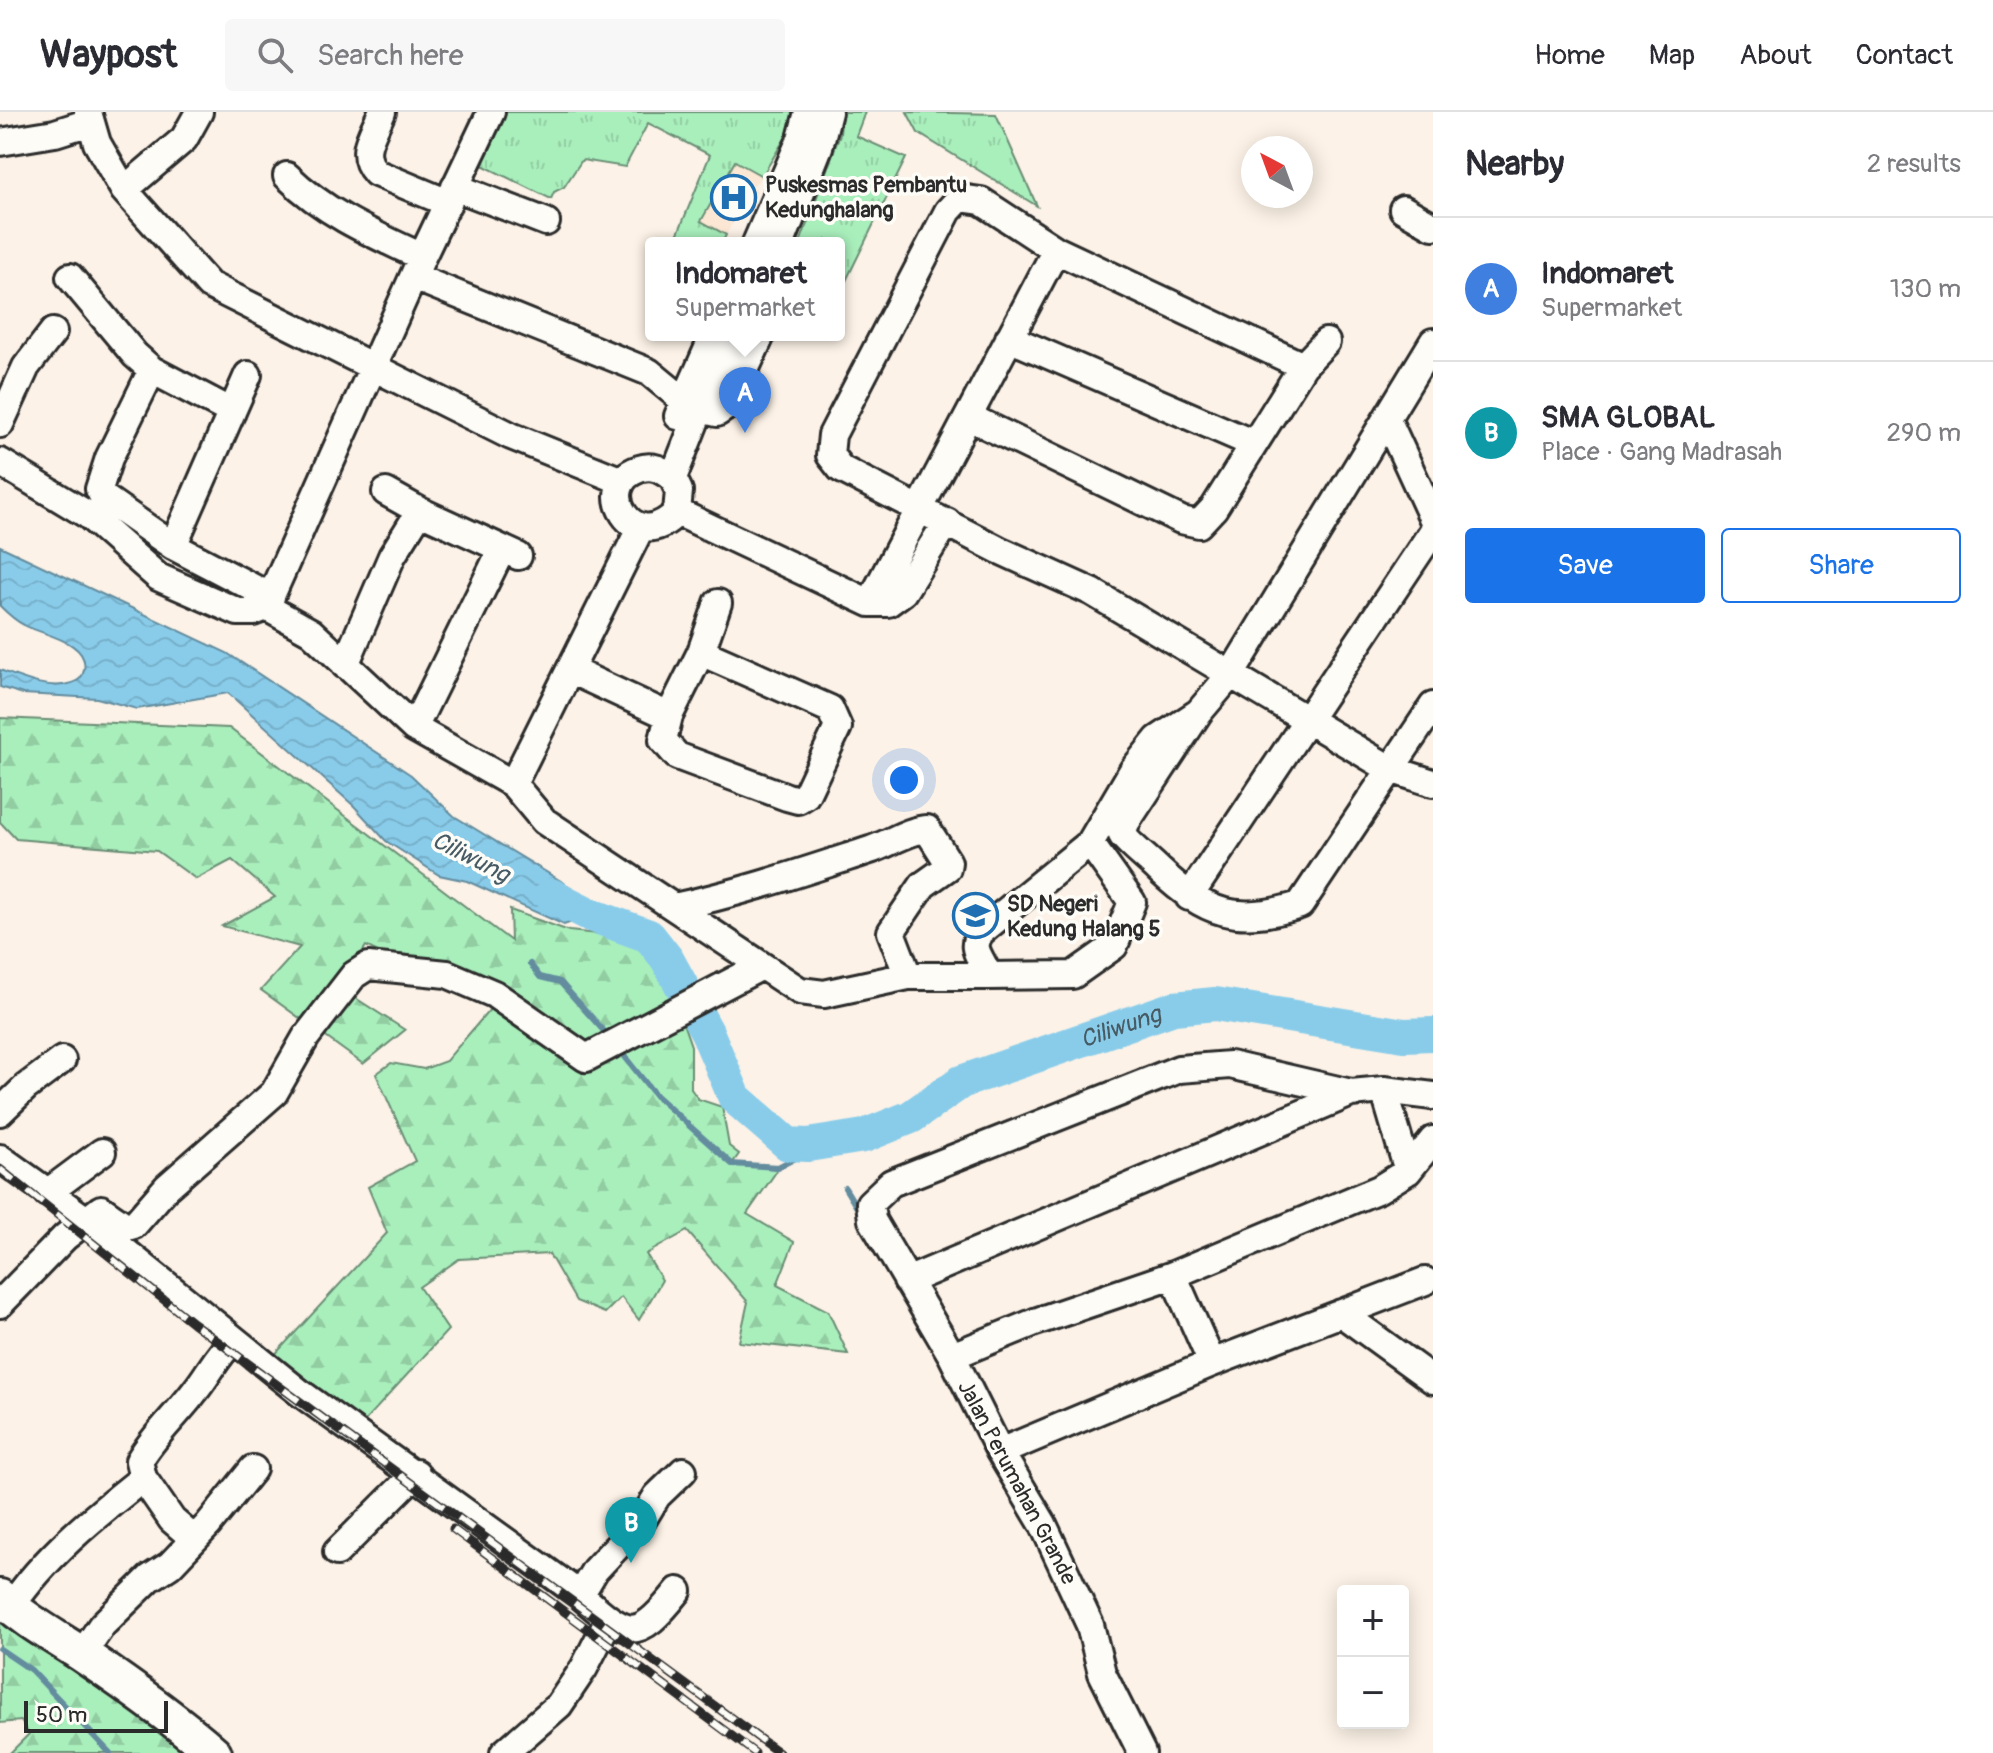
<!DOCTYPE html>
<meta charset="utf-8">
<style>
:root{--surface:#fff;--page:#f7f7f7;--text:#2b2b33;--muted:#7c7c81;--line:#e1e1e2;--accent:#1a73e8}
body{margin:0;font-family:Pangolin,sans-serif;background:var(--page);color:var(--text)}
.controls{position:absolute;right:24px;bottom:24px;display:grid;overflow:hidden;border-radius:8px;box-shadow:0 4px 20px #0003}
.controls button{width:72px;height:72px;display:grid;place-items:center;padding:0;border:0;border-bottom:2px solid var(--line);background:var(--surface);color:var(--text);font:40px sans-serif}
.compass{position:absolute;left:1241px;top:24px;width:72px;height:72px;border-radius:50%;background:var(--surface);box-shadow:0 4px 20px #0003;rotate:319deg}
.scale{position:absolute;left:24px;bottom:20px;width:144px;box-sizing:border-box;padding-left:8px;border:4px solid #2b2b2b;border-top:0;font-size:22px;line-height:28px;white-space:nowrap;color:#2b2b2b;-webkit-text-stroke:6px #fdfcf7;paint-order:stroke}
.you{position:absolute;left:904px;top:668px;width:28px;height:28px;margin:-20px;border:6px solid #fff;border-radius:50%;background:#1a73e8;box-shadow:0 0 0 12px #1a73e833}
.badge{display:grid;place-items:center;width:52px;height:52px;border-radius:50%;background:var(--accent);color:#fff;font-size:26px;font-weight:700}
.pin{position:absolute;translate:-50% -66px;filter:drop-shadow(0 2px 4px #0008)}
.pin::after{content:'';position:absolute;top:42px;width:28px;height:24px;background:inherit;clip-path:polygon(0 0,100% 0,50% 100%)}
.popup{position:absolute;left:645px;top:125px;width:200px;height:104px;box-sizing:border-box;display:grid;place-content:center;border-radius:8px;background:var(--surface);filter:drop-shadow(0 2px 6px #0005);font-size:26px;white-space:nowrap;color:var(--muted)}
.popup b{font-size:30px;color:var(--text)}
.popup::after{content:'';position:absolute;left:50%;top:100%;margin-left:-16px;border:16px solid transparent;border-top-color:var(--surface)}
.list{margin:0;padding:0;list-style:none}
h2{display:flex;justify-content:space-between;align-items:center;height:104px;margin:0;padding:0 32px;font-size:34px}
h2 small{font-size:26px;font-weight:400;color:var(--muted)}
.list li{display:grid;grid-template-columns:52px 1fr auto;gap:24px;align-items:center;box-sizing:border-box;height:144px;padding:0 32px;border-top:2px solid var(--line)}
.list b{display:block;font-size:30px;white-space:nowrap}
.list p{margin:0;font-size:26px;white-space:nowrap;color:var(--muted)}
.list em{font-size:26px;font-style:normal;color:var(--muted)}
.actions{display:flex;gap:16px;padding:24px 32px}
.actions a{flex:1;padding:18px 0;border:2px solid var(--accent);border-radius:8px;text-align:center;font-size:28px;color:var(--accent)}
.actions .main{background:var(--accent);color:#fff}
.icon{flex:none;width:44px;height:44px;fill:none;stroke:currentColor;stroke-width:2;stroke-linecap:round;stroke-linejoin:round}
.map{position:relative;flex:none;width:1433px;height:1641px;overflow:hidden}
header{display:flex;align-items:center;gap:48px;box-sizing:border-box;height:112px;padding:0 40px;background:var(--surface);border-bottom:2px solid var(--line)}
header strong{font-size:38px}
nav{display:flex;gap:44px;margin-inline-start:auto;font-size:28px}
.search{width:560px;height:72px;background:var(--page);display:flex;align-items:center;gap:20px;box-sizing:border-box;padding:0 28px;border-radius:8px;color:var(--muted);font-size:30px}
main{display:flex}
aside{flex:1;background:var(--surface)}
.map>svg:first-child{display:block}
</style>
<header>
<strong>Waypost</strong>
<div class="search"><svg class="icon" aria-label="search" viewBox="0 0 24 24"><circle cx="10" cy="10" r="6"/><path d="M15 15l6 6"/></svg>Search here</div>
<nav><a>Home</a><a>Map</a><a>About</a><a>Contact</a></nav>
</header>
<main>
<div class="map">
<svg width="1433" height="1641" viewBox="0 0 1433 1641">
<defs>
<pattern id="grass-tufts" width="24" height="20" patternUnits="userSpaceOnUse" patternTransform="scale(2)"><rect width="24" height="20" fill="#a9efbc"/><path d="M3 7l-1-3M5 7V3M7 7l1-3M15 17l-1-3M17 17v-4M19 17l1-3" fill="none" stroke="#92cda2"/></pattern>
<pattern id="forest-firs" width="22" height="20" patternUnits="userSpaceOnUse" patternTransform="scale(2)"><rect width="22" height="20" fill="#a9efbc"/><path d="M5 1l3.5 6h-7zM16 11l3.5 6h-7z" fill="#92cda2"/></pattern>
<pattern id="water-waves" width="16" height="10" patternUnits="userSpaceOnUse" patternTransform="scale(2)"><rect width="16" height="10" fill="#89ccea"/><path d="M0 5q4-4 8 0t8 0" fill="none" stroke="#76afc9"/></pattern>
</defs>
<rect width="100%" height="100%" fill="#fcf2e7"/>
<filter id="ink" filterUnits="userSpaceOnUse"><feTurbulence type="fractalNoise" baseFrequency=".0125" numOctaves="2"/><feDisplacementMap in="SourceGraphic" scale="16" xChannelSelector="R" yChannelSelector="G"/><feConvolveMatrix kernelMatrix="1 2 1 2 8 2 1 2 1" color-interpolation-filters="sRGB"/></filter>
<g filter="url(#ink)">
<path fill="#fbe7d4" d="M735,48l27,16 -10,11 5,4 -8,15 -6,-3 -17,32 -26,-14z"/>
<path fill="url(#grass-tufts)" stroke="#6a8d74" stroke-width="2" d="M496,0h297l-6,23 -25,41 -27,-15 -34,60 25,14 -4,8h-48l36,-88 -62,-32 -23,44 -43,-7 -18,27 -10,5 -3,7 -75,-37z
M842,0h23l-9,24 50,22 -67,137v-52h-39l40,-109z
M907,0l89,2 41,92 -119,-73z"/>
<path fill="url(#forest-firs)" stroke="#6a8d74" stroke-width="2" d="M0,606l229,10 282,213 -1,-31 59,21 77,8 22,41 23,66v43l7,10 24,8 7,39 10,8 -7,10 46,5 -31,45 47,28 -17,43 51,26 20,43 -109,-12 9,-40 -61,-71 -41,23 16,26 -23,40 -18,-23 -16,16 -29,-12 -27,-47 -90,5 -40,28 29,43 -85,93 -95,-61 119,-129 -19,-46 47,-26 -39,-87 15,-11 33,6 22,-8 45,-53 -125,-62 -26,42 65,42 -42,34 -102,-74 39,-43 -78,-21 53,-29 -43,-37 -36,19 -39,-28 -141,-12 -16,-17z
M0,1495l196,146h-186l19,-19 -8,-13 -21,2z"/>
<path fill="url(#water-waves)" stroke="#638c9e" stroke-width="2" d="M0,434l227,107 184,122 43,41 133,81 4,18 -27,10 -97,-44 -28,-6 -53,-34 -32,-35 -126,-113 -91,16 -40,-11 -74,-4 -23,-7v-17c21,8 50,21 72,13 7,-2 11,-7 12,-13 6,-29 -42,-35 -60,-45 -8,-4 -17,-12 -24,-19z"/>
<g fill="none" stroke-linecap="round" stroke-linejoin="round">
<path stroke="#638c9e" stroke-width="6" d="M530,852l10,13 20,5 51,57
M618,936l38,48 76,68 46,3 49,-25
M845,1076l17,28
M0,1537l31,21 79,83"/>
<path stroke="#89ccea" stroke-width="34" id="s1" d="M551,783l40,20 58,21 18,23 40,73 28,66 53,46 20,1 56,-9 47,-19 50,-35 213,-74 41,-4 189,31 29,-1"/>
<defs>
<path id="minor" d="M88,0l9,31 27,47 85,95 302,151 111,45
M382,0c-9,22 -25,41 -6,61l72,30
M0,30l55,-9 35,-11
M287,64c39,38 86,58 135,81
M455,75l91,35
M124,78l60,-51 15,-27
M1403,97l30,17
M756,131l45,-104 7,-27
M781,131l38,-96 9,-35
M70,165l65,78 17,15 80,42
M414,165l235,95 34,28
M1009,226l245,106
M1433,230l-201,331 -33,39 -72,109 -5,14c11,13 25,23 37,35 47,44 77,55 141,35l133,-199
M1303,254l-247,-116 -75,-49 -21,-3 -12,13 -116,224 -2,20 11,14 158,81 93,42 298,177 43,14
M152,258l-43,88 -10,31 4,8 70,49 98,51
M700,297l17,4 12,-8 32,-70
M678,304l36,-81
M969,305l212,103 18,4 15,-16 89,-142 23,-24
M1387,307l46,100
M0,312l26,-57 27,-35
M0,350l88,53 70,62 80,35h15l13,-5 45,25 103,96 99,56 31,37 256,170 24,3 84,-18h80c-5,-18 -21,-27 -6,-45l108,-88 43,-73 25,-31 41,-27
M673,366c-11,-8 -20,-14 -34,-9 -47,16 -6,90 38,43l2,-21 -6,-13 27,-69 39,-74
M386,380l34,19
M677,400l193,91h18l15,-11 44,-70
M173,434l75,-171
M870,491l186,-353
M266,495l156,-350 69,-145
M345,553l47,-109 28,-45 98,45
M570,558l99,46 -6,24 14,16 110,41 11,3 8,-5 32,-68 -8,-18 -129,-57
M669,604l32,-64 17,-49
M414,616l88,-179
M513,672l128,-257
M1189,785l244,-366
M674,795c67,-14 131,-36 196,-57 19,-6 38,-20 57,-21l21,33 -1,6 -24,17 -32,47 17,44
M988,864l85,-1 41,-29 18,-44 -42,-59
M1384,978l24,81
M0,1000l26,-25 36,-27
M0,1046l85,61 214,173 281,203
M47,1081l55,-41
M907,1169l444,-188
M0,1192l65,-67 36,-28 26,18 7,-2 33,-38 107,-94 32,-56 48,-62 14,-9 79,8 47,20 92,64 174,-91
M1341,1201l92,67
M952,1244l83,-34 138,-47 206,-86 29,-18 25,-31
M1212,1251l213,-82
M1000,1340l212,-89 -39,-88
M143,1366l29,42 22,19
M337,1440l79,-79
M678,1479c-43,54 -50,45 -98,4l15,-25 48,-51 14,-23 26,-25
M11,1495c33,-50 84,-91 132,-129l-4,-17c15,-26 38,-46 56,-70 14,-17 22,-36 39,-51
M82,1542l20,-29 48,-47 20,-13 38,-40 45,-56
M504,1641l55,-48 25,-37 25,-49
M1142,1641l-40,-80 -12,-48 -47,-101 -43,-72 -48,-96 -80,-136 -2,-17 21,-20 288,-114 51,-4 121,28 33,-3 49,6"/>
<path id="major" d="M0,1485c27,25 56,40 86,60 44,30 88,61 128,96"/>
</defs>
<use href="#minor" stroke="#2b2b2b" stroke-width="32"/>
<use href="#major" stroke="#2b2b2b" stroke-width="40"/>
<use href="#minor" stroke="#fdfcf7" stroke-width="26"/>
<use href="#major" stroke="#fdfcf7" stroke-width="34"/>
<defs>
<path id="rail" d="M0,1057l193,154 586,430
M453,1417l302,224"/>
</defs>
<use href="#rail" stroke="#2b2b2b" stroke-width="9"/>
<use href="#rail" stroke="#fdfcf7" stroke-width="6" stroke-dasharray="18" stroke-linecap="butt"/>
</g>
</g>
<defs>
<symbol id="hospital-ring" viewBox="-11 -11 22 22"><circle r="9.5" fill="#fdfcf7" stroke="#1f6fb2" stroke-width="1.5"/><path d="M-5-5h3v3.5h4V-5h3V5h-3V1.5h-4V5h-3Z" fill="#1f6fb2"/></symbol>
<symbol id="school-ring" viewBox="-11 -11 22 22"><circle r="9.5" fill="#fdfcf7" stroke="#1f6fb2" stroke-width="1.5"/><path d="M0-5L7-2L0 1L-7-2ZM-4 1L0 2.5L4 1V4Q0 6-4 4Z" fill="#1f6fb2"/></symbol>
</defs>
<g fill-rule="evenodd">
<use href="#hospital-ring" x="708" y="60" width="51" height="51"/>
<use href="#school-ring" x="950" y="778" width="51" height="51"/>
</g>
<g text-anchor="middle" stroke-width="7" stroke-linejoin="round" paint-order="stroke">
<g font-size="22" font-weight="bold" fill="#2b2b2b" stroke="#fdfcf7" text-anchor="start">
<text x="765" y="80">Puskesmas Pembantu<tspan x="765" dy="25">Kedunghalang</tspan></text>
<text x="1007" y="799">SD Negeri<tspan x="1007" dy="25">Kedung Halang 5</tspan></text>
</g>
<g font-size="22" fill="#2b2b2b" stroke="#fdfcf7">
<text transform="translate(1018 1370) rotate(62)" y="8">Jalan Perumahan Grande</text>
</g>
<g font-size="24" font-style="italic" fill="#475b64" stroke="#fdfcf7">
<text transform="translate(471 745) rotate(27)" y="8">Ciliwung</text>
<text dy="8" stroke="none"><textPath href="#s1" startOffset="718">Ciliwung</textPath></text>
</g>
</g>
</svg>
<div class="controls">
<button>+</button>
<button>−</button>
</div>
<svg class="compass" viewBox="-18 -18 36 36"><path d="M0-13l5 13h-10z" fill="#e53935"/><path d="M0 13l5-13h-10z" fill="#7c7c81"/></svg>
<div class="scale">50 m</div>
<div class="you"></div>
<div class="pin badge" style="left:745px;top:321px;background:#3f7fe0">A</div>
<div class="popup"><b>Indomaret</b>Supermarket</div>
<div class="pin badge" style="left:631px;top:1451px;background:#0f9aa8">B</div>
</div>
<aside>
<h2>Nearby<small>2 results</small></h2>
<ul class="list">
<li><span class="badge" style="background:#3f7fe0">A</span><div><b>Indomaret</b><p>Supermarket</p></div><em>130 m</em></li>
<li><span class="badge" style="background:#0f9aa8">B</span><div><b>SMA GLOBAL</b><p>Place · Gang Madrasah</p></div><em>290 m</em></li>
</ul>
<div class="actions"><a class="main">Save</a><a>Share</a></div>
</aside>
</main>
